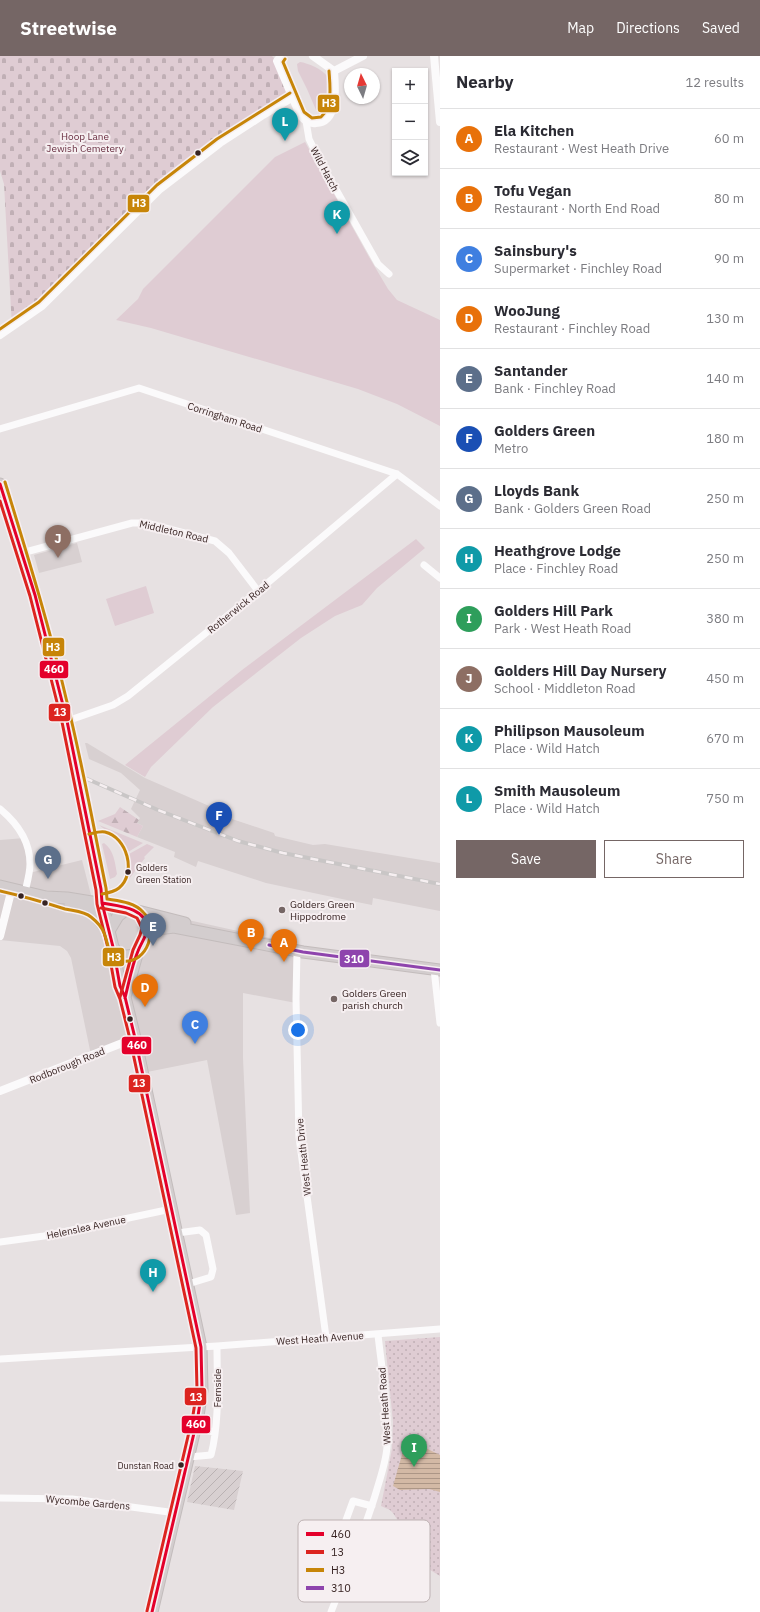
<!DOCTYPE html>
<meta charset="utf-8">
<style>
:root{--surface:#fff;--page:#f2f2f3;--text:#2b2b33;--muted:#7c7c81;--line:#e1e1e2;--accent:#756665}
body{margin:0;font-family:"IBM Plex Sans",sans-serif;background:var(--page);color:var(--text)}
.controls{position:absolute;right:12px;top:12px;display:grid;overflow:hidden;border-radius:0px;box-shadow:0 1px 3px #0004}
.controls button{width:36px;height:36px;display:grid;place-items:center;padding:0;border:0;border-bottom:1px solid var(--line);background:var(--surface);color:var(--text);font:20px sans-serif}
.compass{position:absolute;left:344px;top:12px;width:36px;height:36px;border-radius:50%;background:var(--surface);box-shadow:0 1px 3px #0004;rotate:355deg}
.you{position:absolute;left:298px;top:974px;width:14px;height:14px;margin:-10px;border:3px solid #fff;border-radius:50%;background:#1a73e8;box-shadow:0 0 0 6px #1a73e833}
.badge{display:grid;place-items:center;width:26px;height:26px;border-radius:50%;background:var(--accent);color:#fff;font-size:13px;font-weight:700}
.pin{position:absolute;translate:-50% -33px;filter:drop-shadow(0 1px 2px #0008)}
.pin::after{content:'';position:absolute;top:21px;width:14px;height:12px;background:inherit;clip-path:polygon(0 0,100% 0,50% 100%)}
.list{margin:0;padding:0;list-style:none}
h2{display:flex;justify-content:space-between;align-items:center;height:52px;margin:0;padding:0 16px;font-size:17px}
h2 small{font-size:13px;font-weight:400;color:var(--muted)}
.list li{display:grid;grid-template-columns:26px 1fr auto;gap:12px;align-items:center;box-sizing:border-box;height:60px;padding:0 16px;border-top:1px solid var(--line)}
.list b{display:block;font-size:15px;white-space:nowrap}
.list p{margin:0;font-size:13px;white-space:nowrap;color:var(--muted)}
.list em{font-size:13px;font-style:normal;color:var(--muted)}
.actions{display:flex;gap:8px;padding:12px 16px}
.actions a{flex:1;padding:9px 0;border:1px solid var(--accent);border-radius:0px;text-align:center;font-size:14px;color:var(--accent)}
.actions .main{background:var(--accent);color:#fff}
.icon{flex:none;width:22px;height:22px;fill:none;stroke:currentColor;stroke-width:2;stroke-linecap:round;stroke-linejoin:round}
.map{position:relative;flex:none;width:440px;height:1556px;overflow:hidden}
header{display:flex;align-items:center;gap:24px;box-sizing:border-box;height:56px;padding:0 20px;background:var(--accent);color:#fff}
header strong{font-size:19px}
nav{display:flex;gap:22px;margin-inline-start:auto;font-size:14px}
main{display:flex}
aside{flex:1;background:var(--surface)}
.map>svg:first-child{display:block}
</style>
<header>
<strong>Streetwise</strong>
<nav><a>Map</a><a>Directions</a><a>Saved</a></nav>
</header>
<main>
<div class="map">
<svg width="440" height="1556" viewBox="0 0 440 1556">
<defs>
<pattern id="industrial-furrows" width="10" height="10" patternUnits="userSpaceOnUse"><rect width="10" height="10" fill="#d8d0d1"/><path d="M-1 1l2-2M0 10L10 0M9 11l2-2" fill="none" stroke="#bab2b3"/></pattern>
<pattern id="forest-firs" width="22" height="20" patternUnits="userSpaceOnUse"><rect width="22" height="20" fill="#dfccd3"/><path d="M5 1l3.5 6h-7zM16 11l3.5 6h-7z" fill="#c0afb5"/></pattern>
<pattern id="cemetery-stones" width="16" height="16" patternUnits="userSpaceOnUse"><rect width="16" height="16" fill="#dfccd3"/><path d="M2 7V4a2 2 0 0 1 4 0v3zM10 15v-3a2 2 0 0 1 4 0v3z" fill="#c0afb5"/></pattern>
<pattern id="park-dots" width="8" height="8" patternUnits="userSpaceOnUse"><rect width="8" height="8" fill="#dfccd3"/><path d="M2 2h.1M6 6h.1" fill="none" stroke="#c0afb5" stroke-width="1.8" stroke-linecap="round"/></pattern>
<pattern id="water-rules" width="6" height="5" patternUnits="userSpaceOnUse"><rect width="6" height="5" fill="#d3b9a5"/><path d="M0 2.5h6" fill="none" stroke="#ac9686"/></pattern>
</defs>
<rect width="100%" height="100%" fill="#e7e1e2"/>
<path fill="#d8d0d1" d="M77,487l5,19 -43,11 -5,-18z
M85,687h2l58,35 71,31 -2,4 60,20 1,3 38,9 12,-1 115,19v48l-67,-13 -1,7 -30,-6 -76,-16 -68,-22 -2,6 -22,-10 1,-5 -38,-15 6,-11 -6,-3 3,-5 -9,-9 9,-19 -19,-17 -32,-14z
M25,782l4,35 53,-13 9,35 61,17 145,32 -1,59 -53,-10v65l7,155 -14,2 -29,-155 -65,13 -7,-35 -44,17 -20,-97 -4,-7 -7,-5 -60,-6v-100z"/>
<path fill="url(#industrial-furrows)" d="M195,1410l48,5 -9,39 -47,-8z"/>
<path fill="#dfccd3" d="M300,6c8,1 22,7 27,14l-1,24 -7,10h-3l-9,-21 -9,-18 -1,-7z
M305,86l64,115 19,32 9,11 43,20v106l-43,-22 -39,-15 -207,-61 -35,-8 22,-21 5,-10 132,-132z
M416,483l9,9 -48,40 -15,17 -27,11 -34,22 -88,69 -62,60 -6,10 -20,-12 117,-95z
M146,530l8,27 -39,13 -9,-27z
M99,769l44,18 -15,9 -4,-9 -3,-1z
M104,787c10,7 11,20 13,31l-2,3 -5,2 -8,-35z
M147,788l7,3 -10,10 1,1 -16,21c0,-9 2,-16 0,-25z"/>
<path fill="url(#forest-firs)" d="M120,751l19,13 -2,3 6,3 -6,11 -39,-16 17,-7z"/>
<path fill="url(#cemetery-stones)" d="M0,0h272l5,5 16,36 -133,92 -78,79 -70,59 -8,-143 -4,-13z"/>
<path fill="url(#park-dots)" d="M440,1281v239l-13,-8 -5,-10 -29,-45 -3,-3 -9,-4 11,-57 1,-27 -8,-81z"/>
<path fill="url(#water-rules)" d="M413,1386l27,13v37l-11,-3 -29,1 -7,-4 10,-35 5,-8z"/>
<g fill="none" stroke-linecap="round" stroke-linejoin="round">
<defs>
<path id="primary" d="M0,428l35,111 32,126 34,168 1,14 11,44 7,39 5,11 10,41 66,309 1,43 -4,26 -46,196
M0,830l46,11 21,1 61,10 12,6 5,7 2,7 -2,9 -7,14 -13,46
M70,849l22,6 14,17
M134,854l51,13
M109,875l9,-15 10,-8
M145,881l12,-8 17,-2 129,25 137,18
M113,891c6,10 16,12 25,4"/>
</defs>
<use href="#primary" stroke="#c3bcbc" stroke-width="13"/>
<path stroke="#fbfafb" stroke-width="7" d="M306,65l3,18 11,22 58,103 11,10
M0,373l139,-41 258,86 43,32
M22,497l110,-30h14l69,18 14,12 29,38
M424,509l16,13
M67,665l46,-16 15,-9 130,-105 139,-117
M0,753c17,14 30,32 30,55 0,9 -3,19 -5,28
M297,895l-1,48 3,138 27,200
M434,913l6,54
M177,1177l23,-3 6,5 7,34 -2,8 -23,7
M0,1186l44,-6 127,-27
M0,1303l217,-13 223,-17
M196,1373l19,3
M189,1401l22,-2c9,-35 6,-73 6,-109
M0,1442l72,1 104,14
M356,1494l-18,-8 15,-41 19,5
M331,1556c16,-41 34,-81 46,-123 4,-13 9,-28 10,-42 2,-37 -5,-76 -9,-112"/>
<path stroke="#fbfafb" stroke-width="8" d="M281,0l-4,5 23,54c4,5 9,9 16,8 23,-1 19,-37 18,-52
M313,0l21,15
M434,0l6,66
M334,15l29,-15
M0,279l42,-29 118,-117 60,-46 43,-28 30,-18
M0,880l12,-48
M0,1035l135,-53"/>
<use href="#primary" stroke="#d3cdce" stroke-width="11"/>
<defs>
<path id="rail" d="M85,722l73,32 80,31 45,12 157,31"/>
</defs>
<use href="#rail" stroke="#c9c6c6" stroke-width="4"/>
<use href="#rail" stroke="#f6eff1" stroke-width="2.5" stroke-dasharray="8" stroke-linecap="butt"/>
<defs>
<path id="bus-1" d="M0,428l35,111 32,126 34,168 1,14 11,44 7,39 5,11 10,41 66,309 1,43 -4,26 -46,196
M102,847c15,3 44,4 45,25 0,8 -6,15 -9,23 -6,14 -9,31 -13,47"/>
<path id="bus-2" d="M0,445l30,95 32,126 34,168 1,14 11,44 7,39 5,12 10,40 66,309 1,42 -4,25 -46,196
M101,852l25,5 11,5 5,10 -2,7 -7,15 -13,47"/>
<path id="bus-3" d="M285,3l-2,3 21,50 8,6 9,-1c12,-11 9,-31 8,-46
M0,273l39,-27 118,-117 60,-46 73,-46
M89,778c5,-1 11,-3 16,-2 22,5 32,41 14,56 -5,4 -11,5 -17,6
M0,835c22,5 43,11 65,18 8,2 19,2 26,8 5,4 11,10 13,16 5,11 3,26 19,28 25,3 36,-34 20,-49 -9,-10 -24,-11 -36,-13l-1,-11c-13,-63 -24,-127 -40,-190 -17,-73 -39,-144 -61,-216"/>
<path id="bus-4" d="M269,889l34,7 137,18"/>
</defs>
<use href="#bus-1" stroke="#f6eff1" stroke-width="6"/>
<use href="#bus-2" stroke="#f6eff1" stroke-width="6"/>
<use href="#bus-3" stroke="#f6eff1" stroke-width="6"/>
<use href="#bus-4" stroke="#f6eff1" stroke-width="6"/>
<use href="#bus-1" stroke="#e4002b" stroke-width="3"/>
<use href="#bus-2" stroke="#dc241f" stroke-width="3"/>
<use href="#bus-3" stroke="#c78508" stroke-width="3"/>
<use href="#bus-4" stroke="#8e44ad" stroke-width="3"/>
</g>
<g fill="#372322" stroke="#f6eff1" stroke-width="1.5">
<circle cx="198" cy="97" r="3.5"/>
<circle cx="128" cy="816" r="3.5"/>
<circle cx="21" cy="840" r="3.5"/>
<circle cx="45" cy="847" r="3.5"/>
<circle cx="130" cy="963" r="3.5"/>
<circle cx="181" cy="1409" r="3.5"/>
</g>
<g fill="#756665" stroke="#f6eff1" stroke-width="1.5">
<circle cx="282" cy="854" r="4"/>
<circle cx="334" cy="943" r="4"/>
</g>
<g text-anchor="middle" stroke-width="4" stroke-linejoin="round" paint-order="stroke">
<g font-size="9" fill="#372322" stroke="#f6eff1" text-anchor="start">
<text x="136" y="815">Golders<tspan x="136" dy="12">Green Station</tspan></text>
<text x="174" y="1413" text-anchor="end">Dunstan Road</text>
</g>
<g font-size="10" fill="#6a3042" stroke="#f6eff1">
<text x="85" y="84">Hoop Lane<tspan x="85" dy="12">Jewish Cemetery</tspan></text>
</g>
<g font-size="10" fill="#372322" stroke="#f6eff1">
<text transform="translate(325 113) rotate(62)" y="4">Wild Hatch</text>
<text transform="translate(225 361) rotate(18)" y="4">Corringham Road</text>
<text transform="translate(174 475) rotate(13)" y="4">Middleton Road</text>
<text transform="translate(238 551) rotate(-39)" y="4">Rotherwick Road</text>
<text transform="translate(67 1009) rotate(-22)" y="4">Rodborough Road</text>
<text transform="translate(303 1101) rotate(-96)" y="4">West Heath Drive</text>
<text transform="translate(86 1171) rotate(-12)" y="4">Helenslea Avenue</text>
<text transform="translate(320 1282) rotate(-4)" y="4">West Heath Avenue</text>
<text transform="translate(217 1332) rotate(-90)" y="4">Fernside</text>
<text transform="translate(384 1350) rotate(-94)" y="4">West Heath Road</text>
<text transform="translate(88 1446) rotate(5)" y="4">Wycombe Gardens</text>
</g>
<g font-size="10" fill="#372322" stroke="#f6eff1" text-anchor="start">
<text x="290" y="852">Golders Green<tspan x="290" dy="12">Hippodrome</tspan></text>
<text x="342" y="941">Golders Green<tspan x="342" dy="12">parish church</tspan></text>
</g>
</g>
<rect x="298" y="1464" width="132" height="82" rx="6" fill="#f6eff1" stroke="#bdb2b3" stroke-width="1"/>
<rect x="306" y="1476" width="18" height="4" fill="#e4002b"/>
<rect x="306" y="1494" width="18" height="4" fill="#dc241f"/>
<rect x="306" y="1512" width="18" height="4" fill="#c78508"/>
<rect x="306" y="1530" width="18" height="4" fill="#8e44ad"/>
<g font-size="11" fill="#372322">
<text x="331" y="1482">460</text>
<text x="331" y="1500">13</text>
<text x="331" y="1518">H3</text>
<text x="331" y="1536">310</text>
</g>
<g stroke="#f6eff1" stroke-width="1.5">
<rect x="317" y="38" width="23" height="19" rx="4" fill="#c78508"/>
<rect x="127" y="138" width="23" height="19" rx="4" fill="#c78508"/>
<rect x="42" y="581" width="23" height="20" rx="4" fill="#c78508"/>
<rect x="39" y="604" width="30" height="19" rx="4" fill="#e4002b"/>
<rect x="48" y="647" width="23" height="19" rx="4" fill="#dc241f"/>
<rect x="102" y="891" width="23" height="20" rx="4" fill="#c78508"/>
<rect x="339" y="893" width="31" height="19" rx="4" fill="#8e44ad"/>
<rect x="121" y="980" width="31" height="19" rx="4" fill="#e4002b"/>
<rect x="128" y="1018" width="23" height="19" rx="4" fill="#dc241f"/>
<rect x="184" y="1331" width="23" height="19" rx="4" fill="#dc241f"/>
<rect x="181" y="1359" width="30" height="19" rx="4" fill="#e4002b"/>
</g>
<g font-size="11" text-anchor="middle" font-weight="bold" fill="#fff">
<text x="329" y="51">H3</text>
<text x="139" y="151">H3</text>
<text x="53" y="595">H3</text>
<text x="54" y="617">460</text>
<text x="60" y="660">13</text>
<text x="114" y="905">H3</text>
<text x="354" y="907">310</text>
<text x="137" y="993">460</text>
<text x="139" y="1031">13</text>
<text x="196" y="1345">13</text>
<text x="196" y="1372">460</text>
</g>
</svg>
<div class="controls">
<button>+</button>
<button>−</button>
<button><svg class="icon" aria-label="layers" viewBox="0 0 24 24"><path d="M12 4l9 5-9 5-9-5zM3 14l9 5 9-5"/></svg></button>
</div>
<svg class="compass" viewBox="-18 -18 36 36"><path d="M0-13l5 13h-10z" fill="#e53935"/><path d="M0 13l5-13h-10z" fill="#7c7c81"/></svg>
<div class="you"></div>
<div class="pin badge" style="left:284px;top:906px;background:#e8710a">A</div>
<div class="pin badge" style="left:251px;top:896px;background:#e8710a">B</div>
<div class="pin badge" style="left:195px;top:988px;background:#3f7fe0">C</div>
<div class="pin badge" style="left:145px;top:951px;background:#e8710a">D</div>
<div class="pin badge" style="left:153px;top:890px;background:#5c6f8a">E</div>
<div class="pin badge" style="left:219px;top:779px;background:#1a4fb4">F</div>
<div class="pin badge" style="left:48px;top:823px;background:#5c6f8a">G</div>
<div class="pin badge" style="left:153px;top:1236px;background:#0f9aa8">H</div>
<div class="pin badge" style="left:414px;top:1411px;background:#2e9e5b">I</div>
<div class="pin badge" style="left:58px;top:502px;background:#8d6e63">J</div>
<div class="pin badge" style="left:337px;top:178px;background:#0f9aa8">K</div>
<div class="pin badge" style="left:285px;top:85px;background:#0f9aa8">L</div>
</div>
<aside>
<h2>Nearby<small>12 results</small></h2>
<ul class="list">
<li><span class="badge" style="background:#e8710a">A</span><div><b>Ela Kitchen</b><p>Restaurant · West Heath Drive</p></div><em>60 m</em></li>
<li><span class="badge" style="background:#e8710a">B</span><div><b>Tofu Vegan</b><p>Restaurant · North End Road</p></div><em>80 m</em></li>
<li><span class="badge" style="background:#3f7fe0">C</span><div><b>Sainsbury's</b><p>Supermarket · Finchley Road</p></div><em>90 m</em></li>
<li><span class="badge" style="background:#e8710a">D</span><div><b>WooJung</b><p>Restaurant · Finchley Road</p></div><em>130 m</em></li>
<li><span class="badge" style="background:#5c6f8a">E</span><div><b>Santander</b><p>Bank · Finchley Road</p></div><em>140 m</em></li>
<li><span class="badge" style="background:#1a4fb4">F</span><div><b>Golders Green</b><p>Metro</p></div><em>180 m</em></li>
<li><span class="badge" style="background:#5c6f8a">G</span><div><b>Lloyds Bank</b><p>Bank · Golders Green Road</p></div><em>250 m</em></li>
<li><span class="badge" style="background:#0f9aa8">H</span><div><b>Heathgrove Lodge</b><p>Place · Finchley Road</p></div><em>250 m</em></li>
<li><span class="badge" style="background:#2e9e5b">I</span><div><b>Golders Hill Park</b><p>Park · West Heath Road</p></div><em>380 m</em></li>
<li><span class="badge" style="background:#8d6e63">J</span><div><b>Golders Hill Day Nursery</b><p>School · Middleton Road</p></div><em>450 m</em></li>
<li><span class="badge" style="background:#0f9aa8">K</span><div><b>Philipson Mausoleum</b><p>Place · Wild Hatch</p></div><em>670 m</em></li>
<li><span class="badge" style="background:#0f9aa8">L</span><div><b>Smith Mausoleum</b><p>Place · Wild Hatch</p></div><em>750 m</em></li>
</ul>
<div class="actions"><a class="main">Save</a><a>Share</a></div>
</aside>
</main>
